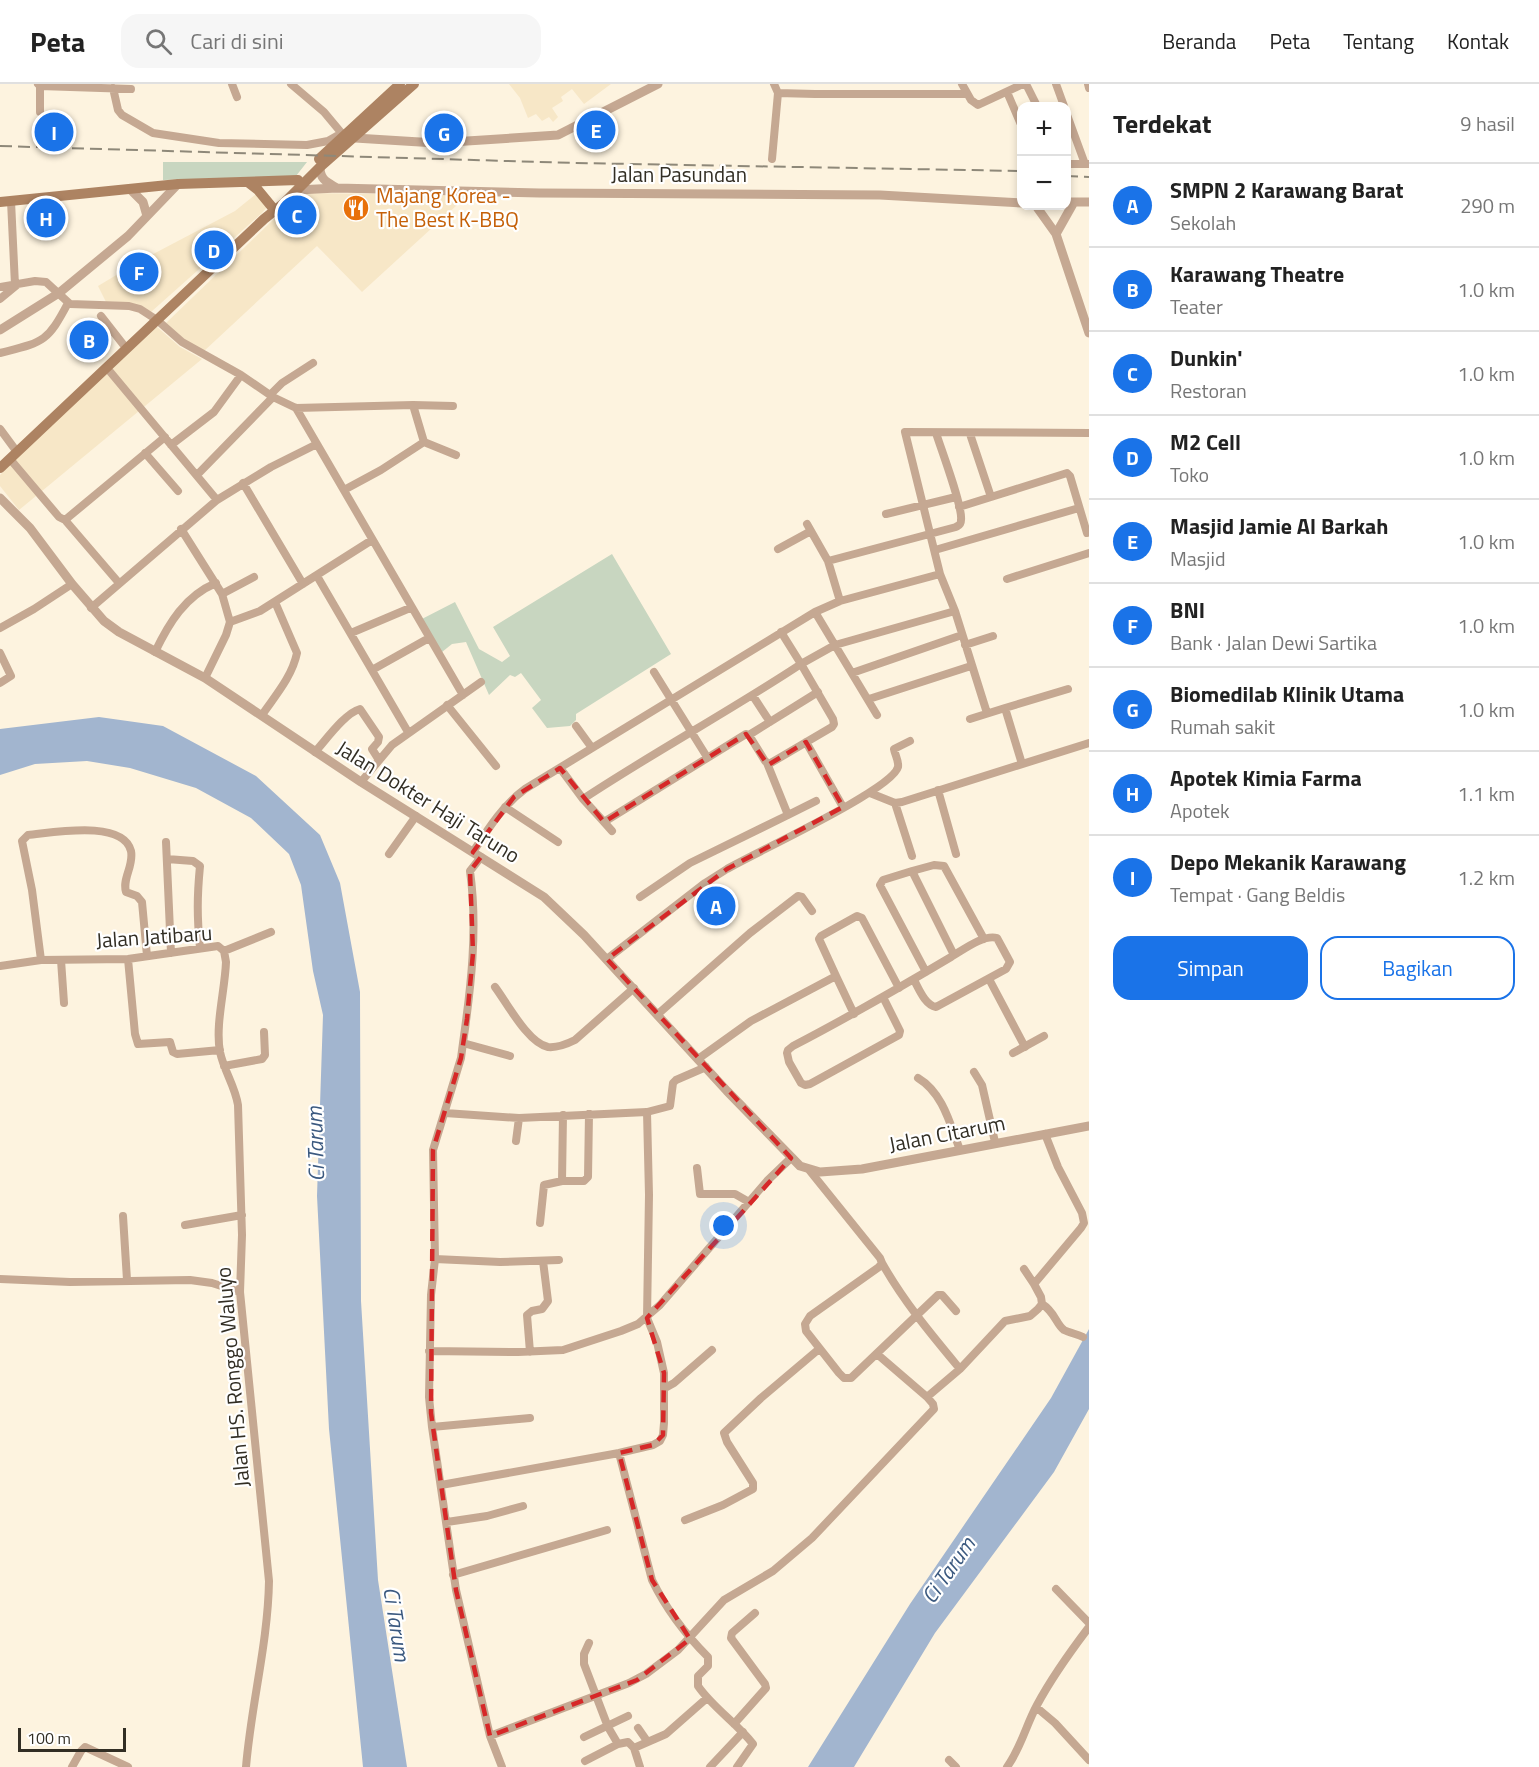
<!DOCTYPE html>
<html lang="id">
<meta charset="utf-8">
<style>
:root{--surface:#fff;--page:#f6f6f6;--text:#222;--muted:#767676;--line:#e0e0e0;--accent:#1a73e8}
body{margin:0;font-family:"Titillium Web",sans-serif;background:var(--page);color:var(--text)}
.controls{position:absolute;right:18px;top:18px;display:grid;overflow:hidden;border-radius:12px;box-shadow:0 3px 9px #0003}
.controls button{width:54px;height:54px;display:grid;place-items:center;padding:0;border:0;border-bottom:2px solid var(--line);background:var(--surface);color:var(--text);font:30px sans-serif}
.scale{position:absolute;left:18px;bottom:15px;width:108px;box-sizing:border-box;padding-left:6px;border:3px solid #322e24;border-top:0;font-size:16px;line-height:21px;white-space:nowrap;color:#322e24;-webkit-text-stroke:4px #fff;paint-order:stroke}
.you{position:absolute;left:724px;top:1142px;width:21px;height:21px;margin:-15px;border:4px solid #fff;border-radius:50%;background:#1a73e8;box-shadow:0 0 0 9px #1a73e833}
.badge{display:grid;place-items:center;width:39px;height:39px;border-radius:50%;background:var(--accent);color:#fff;font-size:20px;font-weight:700}
.pin{position:absolute;translate:-50% -50%;border:3px solid #fff;box-shadow:0 2px 6px #0006}
.list{margin:0;padding:0;list-style:none}
h2{display:flex;justify-content:space-between;align-items:center;height:78px;margin:0;padding:0 24px;font-size:26px}
h2 small{font-size:20px;font-weight:400;color:var(--muted)}
.list li{display:grid;grid-template-columns:39px 1fr auto;gap:18px;align-items:center;box-sizing:border-box;height:84px;padding:0 24px;border-top:2px solid var(--line)}
.list b{display:block;font-size:22px;white-space:nowrap}
.list p{margin:0;font-size:20px;white-space:nowrap;color:var(--muted)}
.list em{font-size:20px;font-style:normal;color:var(--muted)}
.actions{display:flex;gap:12px;padding:18px 24px}
.actions a{flex:1;padding:14px 0;border:2px solid var(--accent);border-radius:18px;text-align:center;font-size:21px;color:var(--accent)}
.actions .main{background:var(--accent);color:#fff}
.icon{flex:none;width:33px;height:33px;fill:none;stroke:currentColor;stroke-width:2;stroke-linecap:round;stroke-linejoin:round}
.map{position:relative;flex:none;width:1089px;height:1683px;overflow:hidden}
header{display:flex;align-items:center;gap:36px;box-sizing:border-box;height:84px;padding:0 30px;background:var(--surface);border-bottom:2px solid var(--line)}
header strong{font-size:28px}
nav{display:flex;gap:33px;margin-inline-start:auto;font-size:21px}
.search{width:420px;height:54px;background:var(--page);display:flex;align-items:center;gap:15px;box-sizing:border-box;padding:0 21px;border-radius:18px;color:var(--muted);font-size:22px}
main{display:flex}
aside{flex:1;background:var(--surface)}
.map>svg:first-child{display:block}
</style>
<header>
<strong>Peta</strong>
<div class="search"><svg class="icon" aria-label="search" viewBox="0 0 24 24"><circle cx="10" cy="10" r="6"/><path d="M15 15l6 6"/></svg>Cari di sini</div>
<nav><a>Beranda</a><a>Peta</a><a>Tentang</a><a>Kontak</a></nav>
</header>
<main>
<div class="map">
<svg width="1089" height="1683" viewBox="0 0 1089 1683">
<rect width="100%" height="100%" fill="#fdf3df"/>
<path fill="#f7e7c7" d="M509,0h102l-27,20 -12,-15 -11,8 2,4 -11,7 6,9 -5,5 -4,-5 -7,4 -6,-7 -8,4 -8,-20z
M301,109l167,2 -106,97 -45,-46 -114,106 -25,-16 -12,-13z
M256,110l11,13 -5,6 -111,99 -45,-10 -8,-16 40,-24 97,-51z
M156,242l24,21 22,12 -183,151 -19,-24v-11l104,-104z"/>
<path fill="#c8d6c0" d="M163,78h144l-11,14 -133,4z
M612,470l59,100 -95,60v6l-6,6 -23,2 -15,-20 9,-8 -20,-27 -6,4 -5,-2 -21,20 -23,-53 -14,2 -10,8 -24,-31 37,-19 24,47 23,13 8,-6 -17,-29z"/>
<path fill="#a2b5cf" d="M99,633l64,9 93,50 64,59 20,48 20,109 1,309 17,279 29,187h-44l-34,-338 -12,-233 6,-181 -10,-44 -12,-86 -12,-31 -38,-36 -55,-30 -66,-20 -43,-7 -52,3 -35,11v-46z
M1089,1245v80l-35,63 -119,161 -81,134h-46l102,-163 141,-206z"/>
<g fill="none" stroke-linecap="round" stroke-linejoin="round">
<path stroke="#c5a892" stroke-width="8" d="M38,0l2,2v26
M232,0l5,13
M291,0l33,28 20,24
M962,0l9,16 7,5 45,-21
M1026,0l11,22
M1056,0l8,22
M1088,0l1,4
M40,2l91,3
M113,4l5,22 4,5 31,18 66,10 88,2 21,-4 14,-8
M1007,8l15,35
M778,9l37,1h151
M1066,28l19,52
M772,75l6,-66 -4,-9
M1066,80h23
M11,117l4,84
M0,203l35,-6 11,1 24,22 59,2 11,3 17,11 25,22 59,33 32,22 23,11 117,-3 40,1
M0,215l17,-14
M101,232l25,32
M0,269c43,-11 47,-10 68,-50
M107,284l110,132
M270,311l12,-12 31,-20
M413,321l11,37
M0,345l17,23
M970,350l21,63 76,-24 3,3 17,57
M317,360l146,251
M171,361l43,-33 27,-37
M145,369l33,38
M10,375l49,58 6,3
M197,391l76,-78
M243,399l60,101
M344,406l37,-20 43,-28 32,13
M959,423l32,-10
M886,430l70,-17
M807,440l21,37
M181,445l41,65 8,28
M778,465l33,-18
M935,466l144,-42
M317,492l91,156
M1007,495l82,-26
M119,499l-54,-63 100,-83
M222,510l32,-17
M840,517l-12,-40 128,-34c3,-2 5,-2 5,-7 2,-13 -20,-71 -25,-87
M91,524l126,-108 54,-33 46,-23 -21,-36
M815,528l62,103
M0,544l34,-19 38,-25
M351,549l59,-25
M965,561l28,-9
M155,568c14,-29 30,-56 61,-69
M0,569l11,23 -11,7
M372,586l57,-32
M654,588l53,85
M852,589l110,-38
M205,594l21,-43 4,-13 30,-11 112,-71
M753,612l17,26
M869,615l102,-33
M447,621l49,61
M1005,624l63,-19
M987,629l-32,-102 -15,-37 -35,-142 184,1
M262,631c13,-19 30,-38 35,-62l-22,-51
M970,635l35,-11 17,56
M576,642l16,22
M749,651l16,26 4,3 63,-37 2,-3 -1,-5 -32,-55 34,-19 120,-34
M806,658l37,65
M315,668c11,-12 30,-39 45,-43l19,28 -1,5 -6,7 7,11
M767,679l21,52 28,-14
M560,684l23,31 21,23 142,-88 3,1 69,-43
M361,698l31,-37 89,-63
M938,706l18,64
M870,709l25,10 7,-1 187,-59
M583,715c71,-47 147,-88 218,-135l-20,-32
M895,719l17,53
M505,723l53,35
M604,738l8,9
M166,758l5,111
M473,768c15,-23 30,-47 52,-63l290,-177 25,-11 100,-27
M389,770l27,-38
M481,773l-11,14c8,57 1,116 -7,172l-2,15 -28,92 2,109 -4,36 -2,102 3,30 24,163 34,146 12,31
M167,775l26,2 7,5c-3,31 -3,51 0,82
M912,787l22,-6 10,1 40,73
M640,813l50,-34 98,-48
M224,867l2,11c-1,28 -11,63 -6,90 4,19 15,34 18,53l4,130 -2,57 29,289c-1,62 -18,124 -23,186
M224,867l47,-19
M128,875l7,75 3,10 32,-2 3,10 4,2 43,-4
M607,875l98,-76 22,-14c27,-16 165,-79 171,-102 1,-6 -3,-12 -4,-18l16,-8
M41,876l-9,-70 -10,-49 6,-6c24,-2 95,-16 103,16 3,15 -9,27 -5,41l11,4 5,6 5,54
M61,876l3,43
M0,882l41,-6 87,-1 90,-13 6,5
M926,888l-44,-83 -2,-4 3,-5 29,-9 42,84
M836,892l-17,-37 2,-3 36,-20 5,2 37,70
M989,895l36,68
M495,903c12,16 33,56 53,60 10,1 19,-3 27,-7l59,-52
M883,913l17,34 -1,4 -89,49 -5,1 -4,-2 -12,-21 -2,-9 1,-3 5,-4c54,-28 106,-58 158,-89 12,-7 33,-23 46,-19l13,24 -4,7 -70,38c-11,-2 -17,-18 -22,-27
M658,930l92,-81 48,-37 4,1 10,14
M463,959l47,13
M1013,969l31,-17
M698,975l53,-38 85,-45 18,38
M224,982l38,-7 3,-4 -1,-23
M974,988l8,13 13,57
M918,994c25,15 32,46 42,72
M445,1029l74,5 128,-6 23,-6 3,-23 3,-3 30,-13
M516,1057l3,-23
M697,1084l3,26h35l14,8
M810,1087l70,87 2,5 -3,4 -69,49 -5,8 1,7 33,42 5,5h7l87,-83h4l14,16
M562,1097l1,-66
M123,1132l4,64
M540,1139l4,-38 18,-4h22l4,-4 1,-63
M185,1141l57,-10
M435,1175l65,3 59,-2
M882,1179c22,39 49,71 78,106
M1024,1185l10,15
M0,1195l70,3 120,-2 22,3 28,9
M1042,1220c13,8 14,20 22,26 6,3 13,4 19,7
M429,1267l89,1 45,-2 58,-19 17,-7 22,-19 107,-124 24,-23
M530,1268l-3,-37 5,-4 10,-2 6,-8 -5,-40
M665,1304l9,-5 38,-33
M927,1313l33,-28 45,-48 25,-5 8,-7 4,-5 -1,-7 -7,-13 47,-56 3,-5 -2,-10 -24,-46 -13,-33
M432,1343l98,-9
M619,1369l33,127c14,29 33,54 56,77v9l-10,10v10c15,22 39,37 55,58l-16,23
M441,1401l178,-32 34,-8 7,-4 3,-6 1,-12v-50l-7,-31 -10,-24 2,-123 -2,-83
M685,1436l38,-15 30,-16v-6l-26,-41 -3,-9 37,-35 58,-49
M447,1438l40,-6 36,-10
M453,1491l154,-45
M1056,1505l33,34
M589,1559l-5,11v10l24,63 10,17
M1036,1623l19,16 34,37
M734,1640l32,-36 -1,-4 -34,-46 1,-5 23,-20
M638,1644l9,13
M490,1652l139,-53 17,-9 32,-24 46,-50 49,-29 39,-33 122,-129 -1,-5 -6,-7 -50,-43
M584,1653l44,-21
M634,1664l32,-14 41,-36
M949,1676l7,7
M585,1677l33,-17 10,-2 6,6 6,19
M72,1683l9,-16 4,-4 43,20
M710,1683l33,-35
M1007,1683c14,-19 19,-42 30,-62 15,-28 33,-53 52,-78"/>
<path stroke="#c5a892" stroke-width="9" d="M355,54l81,5 122,-8 100,-51
M320,83c0,13 7,15 17,21
M131,106l12,12 4,14
M297,106l40,-2 202,5 341,2 142,8
M1069,118h20
M1036,122l20,28 33,99
M1056,150l18,-32
M0,246l59,-37 69,-57 50,-52
M0,414l30,30 42,56 32,37 15,11 86,46 156,104 183,115 40,38 143,156 73,75 20,6 42,-3 227,-43"/>
<path stroke="#ad8362" stroke-width="10" d="M319,75l81,-75
M249,99l9,7 14,17
M0,118l178,-18 120,-4
M0,384l264,-249 19,-15 37,-37 94,-83"/>
<path stroke="#8e8879" stroke-width="2" stroke-dasharray="12 6" stroke-linecap="butt" d="M0,62l575,17 447,8
M1066,92l23,1"/>
</g>
<path fill="none" stroke="#d62828" stroke-width="4.5" stroke-dasharray="12 8" stroke-linejoin="round" d="M746,650l22,31 38,-23 37,65 -116,62 -120,90 184,199 -144,160 17,55 -1,62 -10,10 -34,8 33,127 38,59 -53,41 -147,56 -34,-146 -25,-177 2,-263 28,-92 6,-39 6,-66 -3,-82 11,-14 -8,-5 41,-55 46,-29 44,54z"/>
<defs>
<symbol id="restaurant-disc" viewBox="-11 -11 22 22"><circle r="9.5" fill="#e8710a" stroke="#fff"/><path d="M-5-6h1v4h1v-4h1v4h1v-4h1v5L-1.5 .5V6h-2V.5L-5-1ZM5-6V6H3V1.5H1.5Q1.5-4 5-6Z" fill="#fff"/></symbol>
</defs>
<g fill-rule="evenodd">
<use href="#restaurant-disc" x="341" y="109" width="30" height="30"/>
</g>
<g text-anchor="middle" stroke-width="4.5" stroke-linejoin="round" paint-order="stroke">
<g font-size="21" fill="#322e24" stroke="#fff">
<text x="679" y="98">Jalan Pasundan</text>
<text transform="translate(428 718) rotate(32)" y="7">Jalan Dokter Haji Taruno</text>
<text transform="translate(154 853) rotate(-4)" y="7">Jalan Jatibaru</text>
<text transform="translate(947 1050) rotate(-11)" y="7">Jalan Citarum</text>
<text transform="translate(233 1293) rotate(-95)" y="7">Jalan HS. Ronggo Waluyo</text>
</g>
<g font-size="21" fill="#c56008" stroke="#fff" text-anchor="start">
<text x="376" y="119">Majang Korea -<tspan x="376" dy="24">The Best K-BBQ</tspan></text>
</g>
<g font-size="22" font-style="italic" fill="#3b597f" stroke="#fff">
<text transform="translate(315 1060) rotate(-92)" y="8">Ci Tarum</text>
<text transform="translate(948 1486) rotate(-55)" y="8">Ci Tarum</text>
<text transform="translate(397 1540) rotate(81)" y="8">Ci Tarum</text>
</g>
</g>
</svg>
<div class="controls">
<button>+</button>
<button>−</button>
</div>
<div class="scale">100 m</div>
<div class="you"></div>
<div class="pin badge" style="left:716px;top:822px">A</div>
<div class="pin badge" style="left:89px;top:256px">B</div>
<div class="pin badge" style="left:297px;top:131px">C</div>
<div class="pin badge" style="left:214px;top:166px">D</div>
<div class="pin badge" style="left:596px;top:46px">E</div>
<div class="pin badge" style="left:139px;top:188px">F</div>
<div class="pin badge" style="left:444px;top:49px">G</div>
<div class="pin badge" style="left:46px;top:134px">H</div>
<div class="pin badge" style="left:54px;top:48px">I</div>
</div>
<aside>
<h2>Terdekat<small>9 hasil</small></h2>
<ul class="list">
<li><span class="badge">A</span><div><b>SMPN 2 Karawang Barat</b><p>Sekolah</p></div><em>290 m</em></li>
<li><span class="badge">B</span><div><b>Karawang Theatre</b><p>Teater</p></div><em>1.0 km</em></li>
<li><span class="badge">C</span><div><b>Dunkin'</b><p>Restoran</p></div><em>1.0 km</em></li>
<li><span class="badge">D</span><div><b>M2 Cell</b><p>Toko</p></div><em>1.0 km</em></li>
<li><span class="badge">E</span><div><b>Masjid Jamie Al Barkah</b><p>Masjid</p></div><em>1.0 km</em></li>
<li><span class="badge">F</span><div><b>BNI</b><p>Bank · Jalan Dewi Sartika</p></div><em>1.0 km</em></li>
<li><span class="badge">G</span><div><b>Biomedilab Klinik Utama</b><p>Rumah sakit</p></div><em>1.0 km</em></li>
<li><span class="badge">H</span><div><b>Apotek Kimia Farma</b><p>Apotek</p></div><em>1.1 km</em></li>
<li><span class="badge">I</span><div><b>Depo Mekanik Karawang</b><p>Tempat · Gang Beldis</p></div><em>1.2 km</em></li>
</ul>
<div class="actions"><a class="main">Simpan</a><a>Bagikan</a></div>
</aside>
</main>
